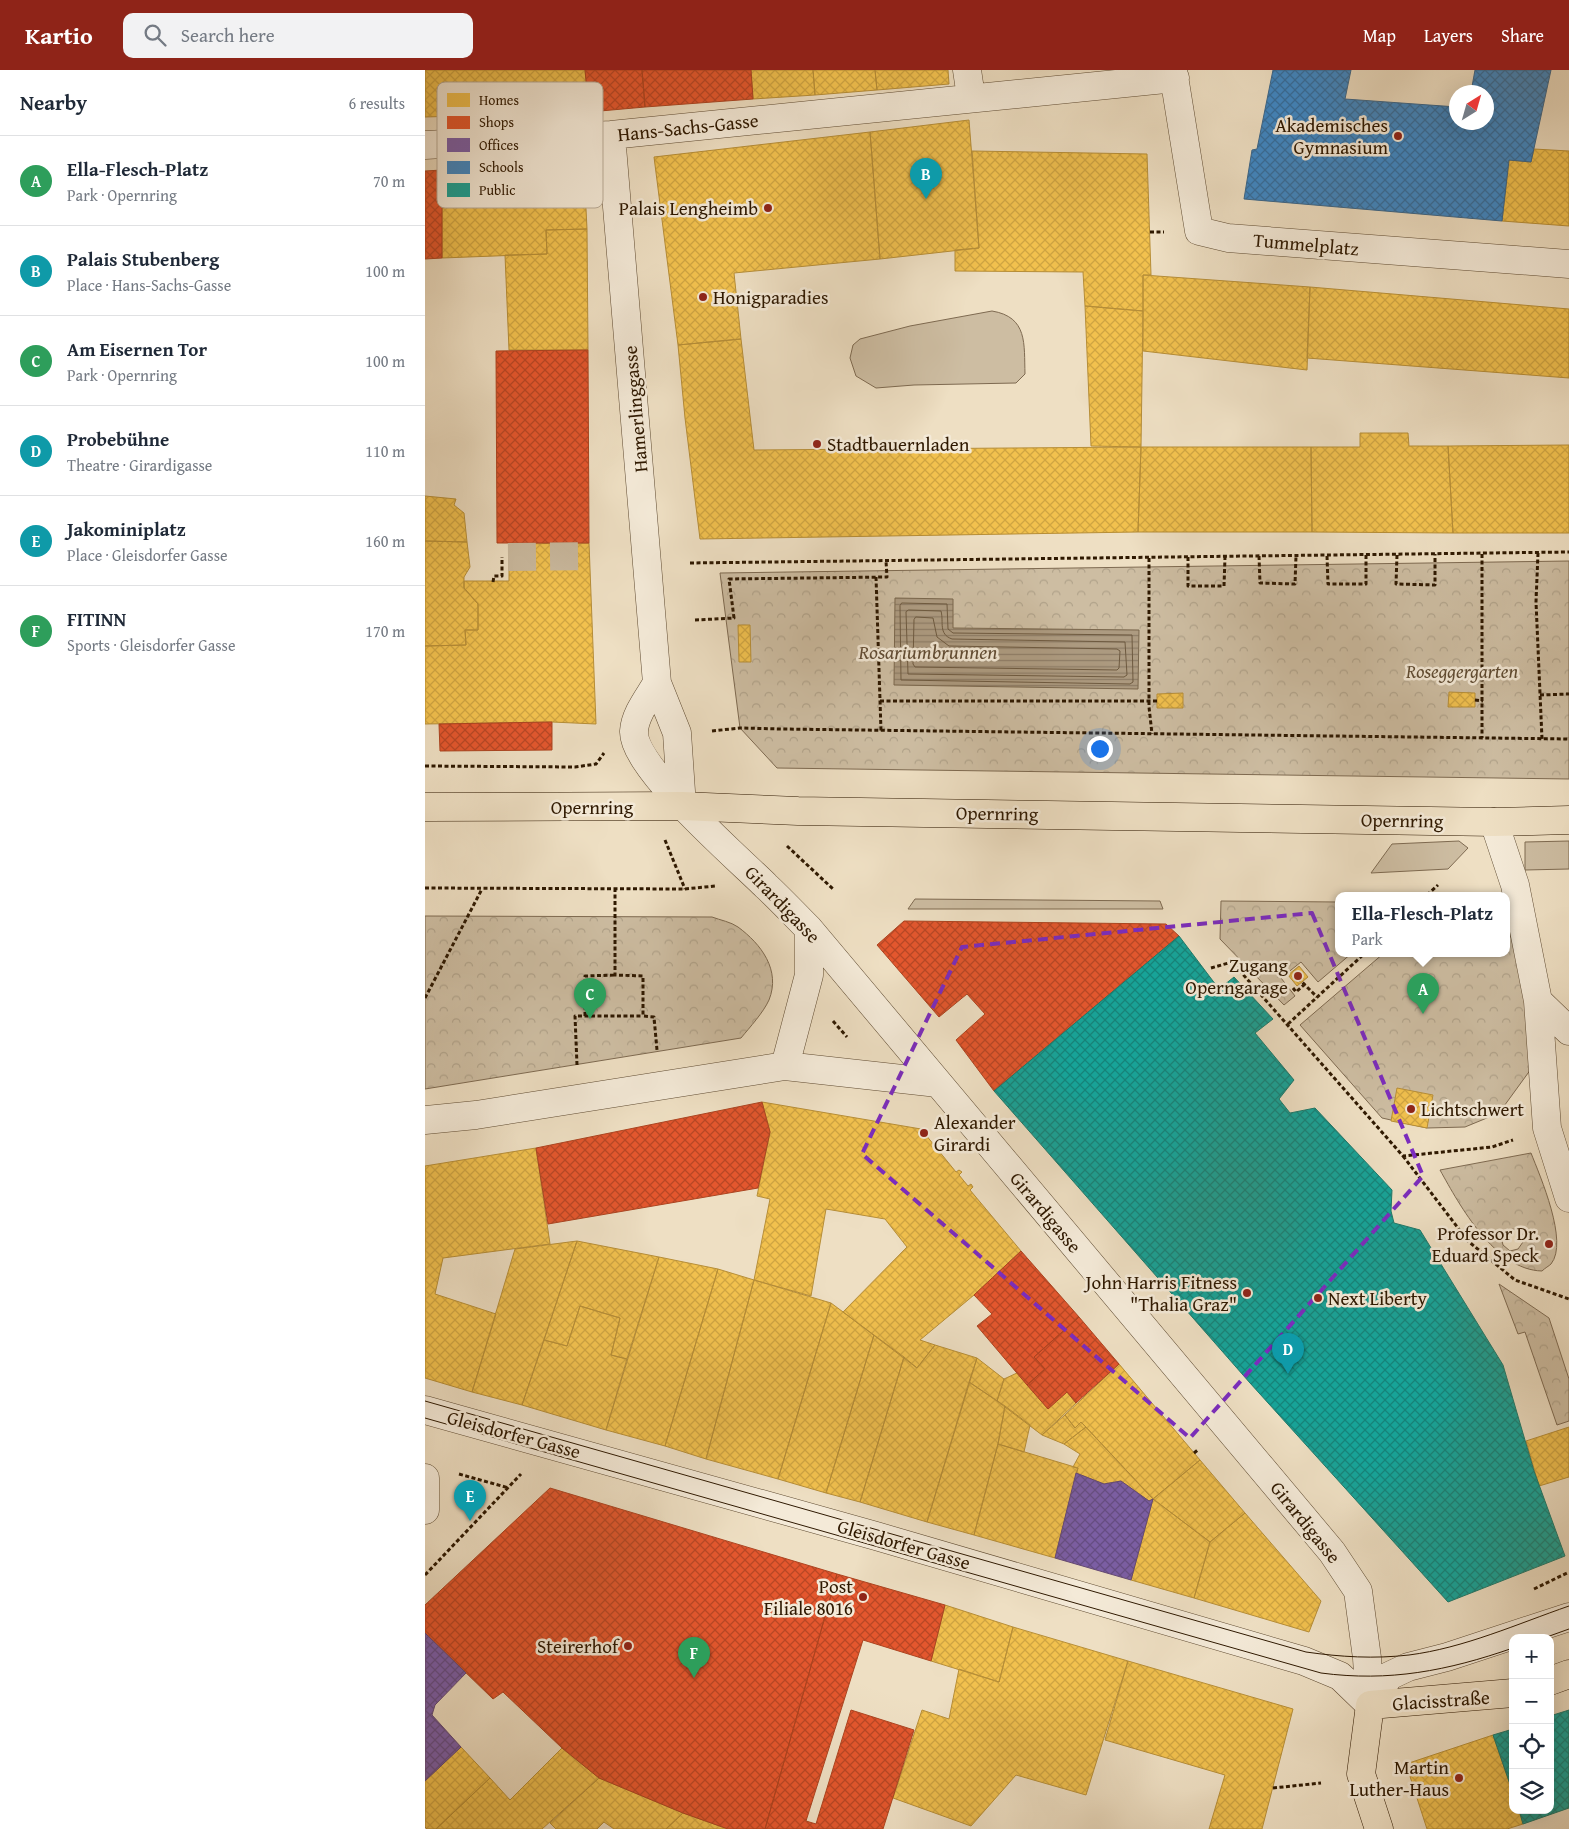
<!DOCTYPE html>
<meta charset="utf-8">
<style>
:root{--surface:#fff;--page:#f2f2f3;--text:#1f2937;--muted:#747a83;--line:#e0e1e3;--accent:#8f2418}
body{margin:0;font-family:"Gentium Book Plus",serif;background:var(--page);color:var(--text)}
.controls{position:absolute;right:15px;bottom:15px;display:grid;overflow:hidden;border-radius:10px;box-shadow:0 5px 20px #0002}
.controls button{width:45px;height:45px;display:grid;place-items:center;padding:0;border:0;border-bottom:1px solid var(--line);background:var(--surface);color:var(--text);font:25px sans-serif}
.compass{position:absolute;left:1024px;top:15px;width:45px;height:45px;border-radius:50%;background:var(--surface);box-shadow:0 5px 20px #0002;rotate:37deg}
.you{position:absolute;left:674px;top:678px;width:18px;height:18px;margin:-12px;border:4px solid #fff;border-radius:50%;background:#1a73e8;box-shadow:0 0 0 8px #1a73e833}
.badge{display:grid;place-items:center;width:32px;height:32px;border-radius:50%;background:var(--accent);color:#fff;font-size:16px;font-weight:700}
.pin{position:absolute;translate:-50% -41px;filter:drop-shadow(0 1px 2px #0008)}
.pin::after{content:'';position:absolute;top:26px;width:18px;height:15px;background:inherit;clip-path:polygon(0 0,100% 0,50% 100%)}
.popup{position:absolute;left:910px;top:822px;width:175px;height:65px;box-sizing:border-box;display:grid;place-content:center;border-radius:10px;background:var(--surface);filter:drop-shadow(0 1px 4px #0005);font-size:16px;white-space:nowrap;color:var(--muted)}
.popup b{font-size:19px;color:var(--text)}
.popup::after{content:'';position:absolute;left:50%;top:100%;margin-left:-10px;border:10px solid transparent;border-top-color:var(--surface)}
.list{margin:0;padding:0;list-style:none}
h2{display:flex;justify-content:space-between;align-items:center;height:65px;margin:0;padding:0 20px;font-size:21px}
h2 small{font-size:16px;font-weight:400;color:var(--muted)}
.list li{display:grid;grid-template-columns:32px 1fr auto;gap:15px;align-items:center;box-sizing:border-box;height:90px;padding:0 20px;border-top:1px solid var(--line)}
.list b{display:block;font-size:19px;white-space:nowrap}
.list p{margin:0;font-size:16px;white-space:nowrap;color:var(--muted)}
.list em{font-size:16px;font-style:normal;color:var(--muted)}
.icon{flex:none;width:28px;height:28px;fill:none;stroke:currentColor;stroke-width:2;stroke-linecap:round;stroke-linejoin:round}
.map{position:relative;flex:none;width:1144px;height:1759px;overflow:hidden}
header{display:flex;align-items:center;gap:30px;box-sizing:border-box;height:70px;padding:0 25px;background:var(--accent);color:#fff}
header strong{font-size:24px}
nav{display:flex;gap:28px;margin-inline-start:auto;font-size:18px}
.search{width:350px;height:45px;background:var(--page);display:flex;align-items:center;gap:12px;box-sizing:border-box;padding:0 18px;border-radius:10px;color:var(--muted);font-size:19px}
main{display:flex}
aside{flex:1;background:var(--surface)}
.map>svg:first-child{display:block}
</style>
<header>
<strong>Kartio</strong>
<div class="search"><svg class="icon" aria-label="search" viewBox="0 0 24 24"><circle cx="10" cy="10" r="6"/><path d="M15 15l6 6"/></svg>Search here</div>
<nav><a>Map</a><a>Layers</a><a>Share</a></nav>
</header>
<main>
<aside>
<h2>Nearby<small>6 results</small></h2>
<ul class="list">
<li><span class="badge" style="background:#2e9e5b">A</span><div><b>Ella-Flesch-Platz</b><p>Park · Opernring</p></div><em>70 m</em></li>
<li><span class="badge" style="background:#0f9aa8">B</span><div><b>Palais Stubenberg</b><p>Place · Hans-Sachs-Gasse</p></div><em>100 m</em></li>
<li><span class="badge" style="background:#2e9e5b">C</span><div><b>Am Eisernen Tor</b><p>Park · Opernring</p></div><em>100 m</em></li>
<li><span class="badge" style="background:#0f9aa8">D</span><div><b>Probebühne</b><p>Theatre · Girardigasse</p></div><em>110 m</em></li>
<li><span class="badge" style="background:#0f9aa8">E</span><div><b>Jakominiplatz</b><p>Place · Gleisdorfer Gasse</p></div><em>160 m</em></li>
<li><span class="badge" style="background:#2e9e5b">F</span><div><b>FITINN</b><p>Sports · Gleisdorfer Gasse</p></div><em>170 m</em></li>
</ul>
</aside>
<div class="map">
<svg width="1144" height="1759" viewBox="0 0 1144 1759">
<defs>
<pattern id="park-crowns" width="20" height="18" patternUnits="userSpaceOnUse" patternTransform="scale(1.25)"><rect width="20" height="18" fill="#cdbda2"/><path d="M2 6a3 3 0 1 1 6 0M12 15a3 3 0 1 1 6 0" fill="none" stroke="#b0a28a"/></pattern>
<pattern id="water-rules" width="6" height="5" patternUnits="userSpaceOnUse" patternTransform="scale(1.25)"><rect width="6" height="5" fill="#ad9b81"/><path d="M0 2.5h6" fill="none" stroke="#8d7d67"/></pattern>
<pattern id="homes-cross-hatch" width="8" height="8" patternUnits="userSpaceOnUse" patternTransform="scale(1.25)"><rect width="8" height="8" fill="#f2c14e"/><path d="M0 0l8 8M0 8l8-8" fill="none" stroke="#d0a542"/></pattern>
<pattern id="shops-cross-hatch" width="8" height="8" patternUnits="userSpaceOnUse" patternTransform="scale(1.25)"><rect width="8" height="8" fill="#e4572e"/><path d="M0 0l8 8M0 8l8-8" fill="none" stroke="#b94725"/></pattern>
<pattern id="offices-cross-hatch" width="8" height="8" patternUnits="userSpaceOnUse" patternTransform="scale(1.25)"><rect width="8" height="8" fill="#7b5ea7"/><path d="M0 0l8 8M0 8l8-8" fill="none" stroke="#654d86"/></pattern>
<pattern id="schools-cross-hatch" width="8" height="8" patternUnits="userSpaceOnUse" patternTransform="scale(1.25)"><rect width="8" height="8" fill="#3f88c5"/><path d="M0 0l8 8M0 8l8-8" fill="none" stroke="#356e9e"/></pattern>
<pattern id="public-cross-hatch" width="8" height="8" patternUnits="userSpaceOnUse" patternTransform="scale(1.25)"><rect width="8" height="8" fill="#17a398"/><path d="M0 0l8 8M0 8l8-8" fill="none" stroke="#15847a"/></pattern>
</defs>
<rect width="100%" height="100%" fill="#eedfc3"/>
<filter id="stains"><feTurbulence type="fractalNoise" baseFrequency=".004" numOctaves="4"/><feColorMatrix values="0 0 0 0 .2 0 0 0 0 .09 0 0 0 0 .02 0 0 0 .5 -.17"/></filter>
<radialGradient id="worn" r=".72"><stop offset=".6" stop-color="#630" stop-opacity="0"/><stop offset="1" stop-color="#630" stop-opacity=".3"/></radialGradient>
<path fill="#cdbda2" stroke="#7e6a51" d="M567,241c36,6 32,33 33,63l-9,9 -102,2 -38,3 -20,-12 -6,-18 3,-13 7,-6 50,-13z
M1034,771l9,7 -20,21 -77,4 21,-29z
M1144,771v28l-44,1v-28z
M490,829l245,2 3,8h-255z"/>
<path fill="url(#park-crowns)" stroke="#7e6a51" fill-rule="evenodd" d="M1144,491v218l-792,-11 -37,-40 -20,-155z
M796,831l118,1v51h13l-34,29 -17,-20 -20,16 14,18 -11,9 -64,-66z
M0,846l287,1c8,3 19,5 26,10 23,17 43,43 31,73 -6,13 -19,27 -28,38l-316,51z
M1082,858l18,41 6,100 -32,44 -34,14 -38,1 -45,-10 -82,-93 84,-72h123z
M1106,1083c9,23 38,89 20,111 -2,2 -6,4 -9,7 -47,-1 -82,-65 -102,-101zM1090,1159l7,5 1,8 -5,7 -8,2 -7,-6 -2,-8 6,-7z
M1074,1214l50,34 20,61v42l-12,4 -32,-93 -7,2z"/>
<path fill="url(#water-rules)" stroke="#7a674d" d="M470,528l58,1v29l186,2 -1,59 -244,-4z"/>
<path fill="url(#homes-cross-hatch)" stroke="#b78e37" d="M0,0h160l4,42 -164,5z
M326,0h62l2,25 -62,4z
M388,0h62l2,20 -62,5z
M450,0h73l1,14 -72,6z
M544,50l10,128 -99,11 -10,-127z
M445,62l10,127 -146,14 7,66 -63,6 -24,-188z
M1109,79l35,2v75l-67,-5 7,-61 22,2z
M547,81l175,3 4,121h-8v36l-58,-5 -2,-34 -128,-1v-21l24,-2z
M159,99l3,60 -41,1 1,24 -105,4v-88z
M162,159l1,121h-79l-4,-95 42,-1 -1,-24z
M718,205l167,12 -3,83 -164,-19z
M885,217l259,22v69l-262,-20z
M660,236l58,5 -2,136 -50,-1z
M316,269l13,111 387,-3 -3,85 -438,7 -15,-121 -7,-73z
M935,363h48l1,13h39l5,87 -141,-1 -1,-85h49z
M1144,375v88h-116l-5,-87z
M716,377h170l1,85h-174z
M0,426l31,3 -2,6 10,8 3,29 -42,-1z
M0,471l42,1 3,25 -6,10v11l14,16v26h-13l1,15 -41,1z
M164,473l7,181 -44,-2 -127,2v-78l41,-1 -1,-15h13v-26l-14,-16v-7h45v-37z
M313,555h12l1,37h-12z
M1024,622l26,1v14h-27z
M758,623v15h-26v-14z
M874,896l9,11 -11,9 -9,-11z
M972,1018l36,7 -6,33 -36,-7z
M337,1032l159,27 35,43 3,-2 3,2 -3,3 9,11 3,-2 2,3 -3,3 51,61 -47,44 -54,45 15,5 -18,23 -74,-56 64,-65 -22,-28 -59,-10 -15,87 -57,-16 16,-81 -13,-3 13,-64z
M111,1078l14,96 -107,14 -8,36 61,20 -24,78 -47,-14v-212z
M152,1171l82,16 -32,102 -16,-4 9,-37 -40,-12 -13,40 -23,-6z
M152,1171l-55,164 -50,-13 43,-143z
M234,1187l59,12 -53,177 -59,-16z
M293,1199l36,11 -48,179 -41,-13z
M329,1210l77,23 -53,176 -72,-20z
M406,1233l43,32 -48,158 -48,-14z
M155,1236l40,12 -9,37 16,4 -21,71 -84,-25 22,-65 23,6z
M449,1265l30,22 -44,145 -34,-9z
M510,1275l42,13 -50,164 -67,-20 44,-145 13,11z
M552,1288l27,21 -7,22 -28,-19z
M694,1294l81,96 -47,39 -72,-77 -6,6 -10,-13z
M592,1303l31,36 19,-17 9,11 -34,32 -45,-34 7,-22z
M544,1312l36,24 -7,38 -24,91 -47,-13z
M580,1336l25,19 -6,27 -26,-8z
M640,1345l10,13 6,-6 5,5 -22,17 -22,-9z
M661,1357l67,72 -4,2 -28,-20 -17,3 -28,-11 2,-5 -5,-1 7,-13 -16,-10z
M1144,1357v50l-30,9 -13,-45z
M573,1374l80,24 -23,90 -81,-23z
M775,1390l45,53 -35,29 -57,-43z
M728,1429l57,43 -16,56 -63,-18z
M820,1443l76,88 -12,31 -115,-34 16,-56z
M520,1535l68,22 -14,55 -68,-21z
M588,1557l115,34 -42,134 -70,-20 -45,51 -78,-28 29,-88 27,9 10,-50 40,13z
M703,1591l165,48 -31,120h-53l16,-54 -120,-35z
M1068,1665l20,58v17h6l4,14 -16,5h-80l-21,-65z
M36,1677l29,31 -54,51h-9l-2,-2v-46z
M137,1678l37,30 -57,51h-106l54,-51 20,22z
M174,1708l84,35 -17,16h-52l-10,-7 -7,7h-41l-6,-6z
M258,1743l45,16h-62z"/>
<path fill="url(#shops-cross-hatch)" stroke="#ad4420" d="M160,0h57l3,37 -56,5z
M217,0h109l2,29 -108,8z
M17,100v88l-17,1v-88z
M163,280l1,193h-92l-1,-192z
M127,652v28l-112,1 -1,-27z
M479,851l262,3 13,12 -185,155 -38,-51 29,-26 -18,-20 -28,23 -62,-72z
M337,1032l8,30 -12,56 -210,36 -12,-76z
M596,1181l58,66 -45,40 11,12 -18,16 -50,-59 15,-12 -18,-19z
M654,1247l40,47 -43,39 -9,-11 -19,17 -21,-24 18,-16 -11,-12z
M125,1418l287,86 -72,255h-37l-45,-16 -84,-35 -37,-30 -59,-56 -10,7 -68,-66v-28z
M412,1504l108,31 -14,56 -68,-21 -57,181 10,3 35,-114 63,20 -31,99h-118z"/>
<path fill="url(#offices-cross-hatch)" stroke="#644975" d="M651,1403l28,11 17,-3 28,20 4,-2 -22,81 -76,-22z
M0,1563l41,40 -31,32 -3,10 29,32 -36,34z"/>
<path fill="url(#schools-cross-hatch)" stroke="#3a668a" d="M848,0h78l-6,29 112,8v15h30v-30h-16l4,-22h76l-20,92 -22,-2 -7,61 -258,-22 8,-49 5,-1z"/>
<path fill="url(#public-cross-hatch)" stroke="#1e796a" d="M754,866l40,53 15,-12 39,42 -18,14 39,47 -15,19 11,14 25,-5 77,82 -1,21 3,12 26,7 83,135 31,106 31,85 -117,46 -198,-219 -256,-292z
M1144,1640v98l-46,16 -4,-14h31v-94z
M1088,1659v64l-20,-58z"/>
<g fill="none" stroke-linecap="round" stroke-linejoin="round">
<path stroke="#6e5a40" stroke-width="1" d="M477,533l45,1 1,25 5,4 179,2 1,47 -3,2 -229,-4 -1,-74z
M484,540l32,1c3,11 -3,23 11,28l173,3 2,33 -3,2 -216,-3 -2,-62z
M491,547l17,1 4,19 12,9 168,3 3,2 -1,17 -2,2 -202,-3 -2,-3 1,-44z"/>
<path stroke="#c8b79c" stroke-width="28" stroke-dasharray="28 14" stroke-linecap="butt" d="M83,487l81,-1"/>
<defs>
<path id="minor" d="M542,0l4,27
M748,0l26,161 29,7 341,26
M186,65l46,548 20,50 5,73
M0,75l186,-10 564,-57
M232,613c-8,14 -22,31 -23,48 -2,36 105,128 132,155 15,14 29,29 43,43l523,623 26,39 9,67 3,47
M1069,752l21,63 23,116 9,127 22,70
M1113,931l31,30
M360,996l24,-91v-46
M0,1050l51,-5 309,-49 153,17
M0,1340l451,126 428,125 36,15 30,29
M0,1408v32
M945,1635l19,-29 19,-9 39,-10 122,-40"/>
<path id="major" d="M0,737l257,-1 116,5 696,11 75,-2
M1125,1611l19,-7
M954,1759l-18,-55 9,-69 143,-12"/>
</defs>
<use href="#minor" stroke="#5e4a31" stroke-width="29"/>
<use href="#major" stroke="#2e1800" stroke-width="29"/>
<path stroke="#2e1800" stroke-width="3" stroke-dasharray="4 2.5" stroke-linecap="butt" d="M725,162h14
M1113,483l-2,49 6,137
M1057,484v184
M972,485l-1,29 39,1v-31
M834,486l1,27 35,1 1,-28
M902,486l1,28h38v-29
M763,487v29h36l1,-29
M724,488v149l3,27
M265,493l879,-11
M451,507l5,154
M68,512l1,-6h8v-19
M270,550l39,-2 -5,-39 158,-2 -1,-16
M1115,625l29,-1
M1050,630l8,1
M455,631h277
M287,661l28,-3 41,1 788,10
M0,696l150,1 21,-3 8,-11
M240,770l20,49
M362,776l46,43
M0,818l260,1 30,-3
M190,818v87l28,1v40l11,1 3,33
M1002,825l11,-10
M786,898l21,-6 171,194 89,-9 21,-7
M873,908l19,19
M868,918l3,4 9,-8
M0,928l57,-109
M160,946v-40l30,-1
M408,951l14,16
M863,954l77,-71
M152,995l-2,-49h68
M978,1086l65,85 47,39 54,19
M769,1383l5,-4
M34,1404l50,14
M0,1505l96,-101
M1109,1519l35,-17
M848,1718l48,-5"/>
<use href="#minor" stroke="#f4ead8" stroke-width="28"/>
<use href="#major" stroke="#eedfc3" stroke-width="28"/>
<path stroke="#2e1800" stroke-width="1" d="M0,1331l881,251c35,5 68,7 103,3 55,-7 108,-31 160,-49
M0,1348l896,255c68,9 126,-2 192,-25
M1119,1568l25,-9"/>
</g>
<path fill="none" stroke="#7b2cbf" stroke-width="4" stroke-dasharray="10 6" stroke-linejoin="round" d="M887,843l111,263 -233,262 -328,-284 100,-207z"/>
<g fill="#8f2418" stroke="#f4ead8" stroke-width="2">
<circle cx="973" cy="66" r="5"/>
<circle cx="343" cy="138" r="5"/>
<circle cx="278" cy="227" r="5"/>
<circle cx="392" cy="374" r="5"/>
<circle cx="873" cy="906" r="5"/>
<circle cx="986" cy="1039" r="5"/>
<circle cx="499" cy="1063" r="5"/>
<circle cx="1124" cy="1174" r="5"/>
<circle cx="822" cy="1223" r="5"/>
<circle cx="893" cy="1228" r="5"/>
<circle cx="438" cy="1527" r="5"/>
<circle cx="203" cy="1576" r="5"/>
<circle cx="1034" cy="1708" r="5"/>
</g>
<g text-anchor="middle" stroke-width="5" stroke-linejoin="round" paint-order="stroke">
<g font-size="19" fill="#2e1800" stroke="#f4ead8" text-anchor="end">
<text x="963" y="62">Akademisches<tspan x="963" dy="22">Gymnasium</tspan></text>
<text x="333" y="145">Palais Lengheimb</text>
<text x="288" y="234" text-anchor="start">Honigparadies</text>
<text x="402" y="381" text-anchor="start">Stadtbauernladen</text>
<text x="863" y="902">Zugang<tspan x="863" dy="22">Operngarage</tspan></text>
<text x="996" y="1046" text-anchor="start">Lichtschwert</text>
<text x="509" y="1059" text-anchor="start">Alexander<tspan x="509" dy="22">Girardi</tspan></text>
<text x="1114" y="1170">Professor Dr.<tspan x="1114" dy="22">Eduard Speck</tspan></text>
<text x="812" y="1219">John Harris Fitness<tspan x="812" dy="22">"Thalia Graz"</tspan></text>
<text x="903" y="1235" text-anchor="start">Next Liberty</text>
<text x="428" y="1523">Post<tspan x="428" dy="22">Filiale 8016</tspan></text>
<text x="193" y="1583">Steirerhof</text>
<text x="1024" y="1704">Martin<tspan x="1024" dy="22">Luther-Haus</tspan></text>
</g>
<g font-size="19" fill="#2e1800" stroke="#f4ead8">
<text transform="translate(263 57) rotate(-6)" y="7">Hans-Sachs-Gasse</text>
<text transform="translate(881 174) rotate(5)" y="7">Tummelplatz</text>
<text transform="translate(210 339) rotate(-95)" y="7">Hamerlinggasse</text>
<text x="167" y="744">Opernring</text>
<text transform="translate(572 743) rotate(1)" y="7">Opernring</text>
<text transform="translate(977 750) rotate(1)" y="7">Opernring</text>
<text transform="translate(358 834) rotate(46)" y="7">Girardigasse</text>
<text transform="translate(621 1142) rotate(50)" y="7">Girardigasse</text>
<text transform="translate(89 1364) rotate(15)" y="7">Gleisdorfer Gasse</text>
<text transform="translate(881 1452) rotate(51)" y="7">Girardigasse</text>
<text transform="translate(479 1474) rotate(16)" y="7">Gleisdorfer Gasse</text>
<text transform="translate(1016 1630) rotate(-4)" y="7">Glacisstraße</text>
</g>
<g font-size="19" font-style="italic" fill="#5e4a31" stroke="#f4ead8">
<text x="1037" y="608">Roseggergarten</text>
</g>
<g font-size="20" font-style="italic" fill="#614c34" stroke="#f4ead8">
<text x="503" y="589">Rosariumbrunnen</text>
</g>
</g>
<rect x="12" y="12" width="166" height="126" rx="8" fill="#f4ead8" stroke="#b9ab97" stroke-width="1"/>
<rect x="22" y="23" width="23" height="14" fill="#f2c14e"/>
<rect x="22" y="46" width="23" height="13" fill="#e4572e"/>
<rect x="22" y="68" width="23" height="14" fill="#7b5ea7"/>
<rect x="22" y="91" width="23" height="13" fill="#3f88c5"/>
<rect x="22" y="113" width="23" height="14" fill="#17a398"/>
<g font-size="14" fill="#2e1800">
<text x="54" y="35">Homes</text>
<text x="54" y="57">Shops</text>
<text x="54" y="80">Offices</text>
<text x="54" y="102">Schools</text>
<text x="54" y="125">Public</text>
</g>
<rect width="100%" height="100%" filter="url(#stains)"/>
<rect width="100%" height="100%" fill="url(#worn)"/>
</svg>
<div class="controls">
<button>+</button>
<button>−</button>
<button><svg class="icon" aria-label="locate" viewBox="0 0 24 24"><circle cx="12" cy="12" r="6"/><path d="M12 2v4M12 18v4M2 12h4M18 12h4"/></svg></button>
<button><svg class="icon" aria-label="layers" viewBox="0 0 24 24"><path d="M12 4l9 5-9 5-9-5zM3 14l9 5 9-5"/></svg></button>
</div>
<svg class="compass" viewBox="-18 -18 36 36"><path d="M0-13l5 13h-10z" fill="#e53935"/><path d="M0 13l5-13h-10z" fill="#747a83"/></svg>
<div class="you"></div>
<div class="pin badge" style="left:998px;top:944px;background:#2e9e5b">A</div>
<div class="popup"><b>Ella-Flesch-Platz</b>Park</div>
<div class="pin badge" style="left:501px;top:129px;background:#0f9aa8">B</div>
<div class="pin badge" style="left:165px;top:949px;background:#2e9e5b">C</div>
<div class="pin badge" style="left:863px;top:1304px;background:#0f9aa8">D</div>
<div class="pin badge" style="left:45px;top:1451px;background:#0f9aa8">E</div>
<div class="pin badge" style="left:269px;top:1608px;background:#2e9e5b">F</div>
</div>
</main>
